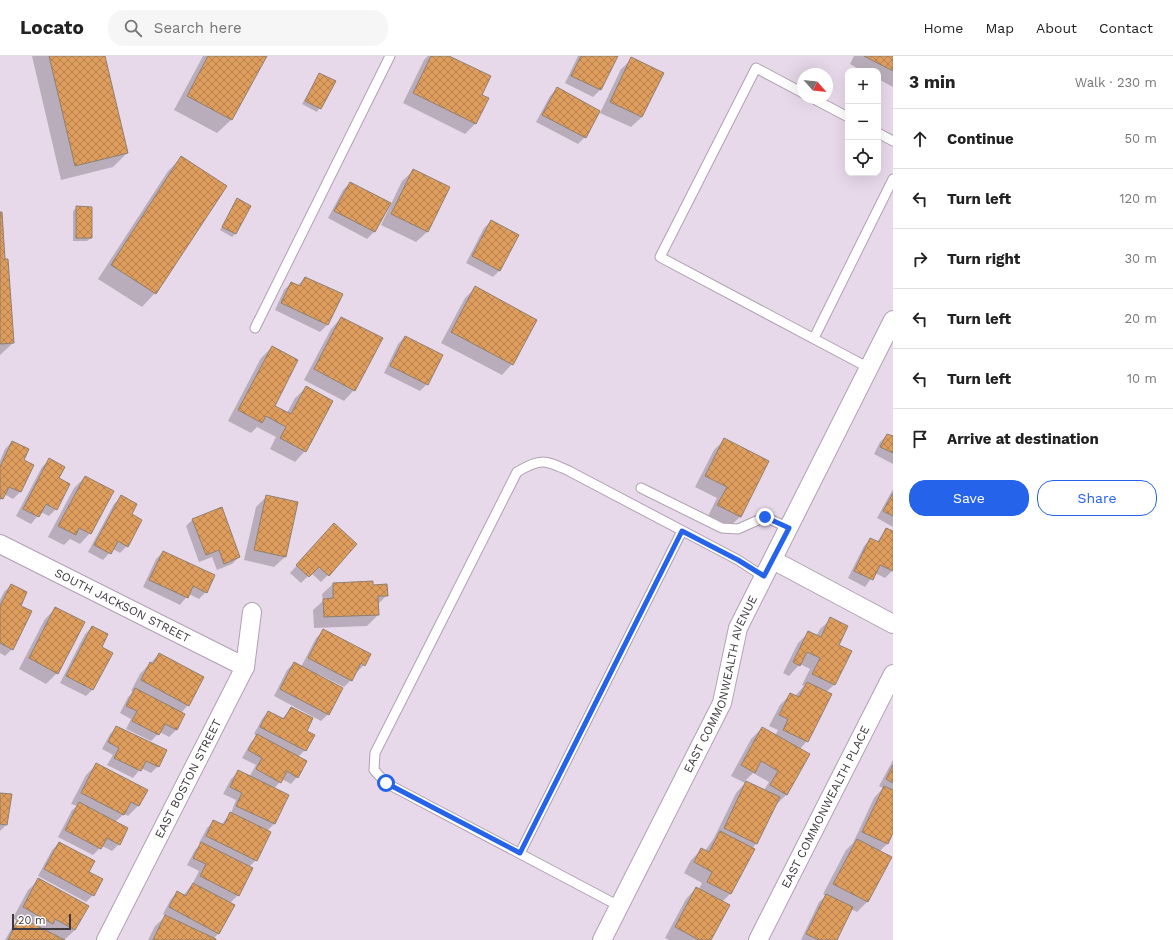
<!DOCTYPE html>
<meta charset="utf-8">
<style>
:root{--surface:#fff;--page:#f6f6f6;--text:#222;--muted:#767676;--line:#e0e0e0;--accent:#2563eb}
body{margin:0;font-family:"Work Sans",sans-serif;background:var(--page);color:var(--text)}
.controls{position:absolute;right:12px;top:12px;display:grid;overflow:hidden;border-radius:8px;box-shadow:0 4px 16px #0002}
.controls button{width:36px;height:36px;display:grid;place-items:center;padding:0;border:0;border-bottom:1px solid var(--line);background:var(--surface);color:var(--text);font:20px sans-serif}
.compass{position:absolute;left:797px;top:12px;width:36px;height:36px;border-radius:50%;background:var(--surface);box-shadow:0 4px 16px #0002;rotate:117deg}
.scale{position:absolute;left:12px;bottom:10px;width:59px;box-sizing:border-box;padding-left:4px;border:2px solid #3f3940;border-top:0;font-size:11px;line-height:14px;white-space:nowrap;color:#3f3940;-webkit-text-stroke:3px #fff;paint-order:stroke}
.stop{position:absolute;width:12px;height:12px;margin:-9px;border:3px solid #2563eb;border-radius:50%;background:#fff}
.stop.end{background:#2563eb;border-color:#fff;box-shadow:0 1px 4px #0008}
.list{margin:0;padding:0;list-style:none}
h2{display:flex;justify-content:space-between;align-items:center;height:52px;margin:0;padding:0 16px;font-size:17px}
h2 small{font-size:13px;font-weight:400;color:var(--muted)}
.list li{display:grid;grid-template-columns:26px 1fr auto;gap:12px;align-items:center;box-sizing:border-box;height:60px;padding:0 16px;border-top:1px solid var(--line)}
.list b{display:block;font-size:15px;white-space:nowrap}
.list em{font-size:13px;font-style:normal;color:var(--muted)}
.actions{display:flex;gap:8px;padding:12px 16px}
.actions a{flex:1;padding:9px 0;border:1px solid var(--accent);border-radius:16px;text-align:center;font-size:14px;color:var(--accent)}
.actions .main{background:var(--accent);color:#fff}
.icon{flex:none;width:22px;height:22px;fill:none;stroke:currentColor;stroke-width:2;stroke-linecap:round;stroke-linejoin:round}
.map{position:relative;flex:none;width:893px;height:884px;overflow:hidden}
header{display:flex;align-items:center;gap:24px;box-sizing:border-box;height:56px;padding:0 20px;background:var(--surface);border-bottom:1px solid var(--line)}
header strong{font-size:19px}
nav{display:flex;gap:22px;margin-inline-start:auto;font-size:14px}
.search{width:280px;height:36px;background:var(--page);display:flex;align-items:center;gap:10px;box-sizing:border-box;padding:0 14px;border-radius:16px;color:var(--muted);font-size:15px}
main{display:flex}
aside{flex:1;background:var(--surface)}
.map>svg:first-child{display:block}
</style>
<header>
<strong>Locato</strong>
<div class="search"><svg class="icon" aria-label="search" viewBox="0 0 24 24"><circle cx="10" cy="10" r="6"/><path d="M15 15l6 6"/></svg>Search here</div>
<nav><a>Home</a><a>Map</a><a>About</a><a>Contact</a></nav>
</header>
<main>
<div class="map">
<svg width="893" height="884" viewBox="0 0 893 884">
<defs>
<pattern id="building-cross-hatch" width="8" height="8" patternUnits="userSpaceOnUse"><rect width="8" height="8" fill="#de9d5d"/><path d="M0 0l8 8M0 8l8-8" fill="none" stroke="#b5814e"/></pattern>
</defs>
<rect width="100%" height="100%" fill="#e8d9ea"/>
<path fill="#0003" fill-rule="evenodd" d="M32,0h72l23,97 -14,14 -52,13z
M203,0h62l-34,64 -14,13 -43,-23z
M428,0h19l29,67 -11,11 -62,-31 21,-43z
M578,0h39l-17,34 -7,7 -28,-14z
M854,0h39v31l-15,-8v-8h-16l-12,-7z
M632,3l30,14 -20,44 -11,10 -31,-14 21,-44z
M319,18l15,8 -17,30 -15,-8z
M557,33l28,48 -7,7 -42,-22 14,-26z
M182,101l-27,136 -13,14 -44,-28 70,-108z
M413,115l36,17 -22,44 -11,10 -35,-17 21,-44z
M350,127l39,20 -15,29 -7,7 -39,-21 15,-28z
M237,144l-2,34 -3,3 -12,-7z
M77,151l14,31 -4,3h-14v-30z
M0,157l13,130 -13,12z
M491,165l9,49 -7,7 -27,-14 18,-35z
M305,222l37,17 -15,30 -7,7 -45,-22 9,-20 7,-7 6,3z
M475,232l37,76 -10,11 -61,-32 24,-45z
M341,262l13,72 -10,11 -40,-21 27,-51z
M405,281l22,47 -7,7 -36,-18 14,-29z
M272,291l1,59 14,7 8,-15 11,-10 -1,63 -10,11 -25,-13 6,-12 -19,-10 -6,6 -23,-12 33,-63z
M887,379l6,3v26l-19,-10 6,-12z
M725,383l43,22 -28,56 -11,10 -21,-11 9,-18 -22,-11 19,-37z
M12,386l11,19 10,5 -13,26 -7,7 -9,-5 -4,7v-40l5,-12z
M49,404l9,18 -2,31 -7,7 -8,-4 -10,12 -15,-8 26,-49z
M85,421l5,56 -10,11 -10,-5 -6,6 -16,-8 26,-49z
M893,433v38l-16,-9z
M267,440l30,7 -12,54 -11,10 -30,-7 12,-53z
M121,441l9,18 -3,31 -7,7 -7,-4 -10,11 -15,-8 26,-48z
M193,463l46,38 -7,7 -15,6 -5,-13 -13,5 -13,-36z
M886,473l7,3 -1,39 -7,7 -10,-5 -10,14 -17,-9 16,-32 7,-7 6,3z
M327,476l1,43 -7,7 -10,-9 -10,10 -11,-10z
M163,496l43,40 -7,7 -10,-5 -9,11 -37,-18 13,-28z
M333,528l39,2 15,9 -9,9v11l-11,11 -53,2 -1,-18 10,-9 -1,-7z
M11,529l9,21 -8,43 -7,7 -5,-3v-53l4,-8z
M56,552l1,65 -11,11 -27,-15 26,-50z
M831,563l7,26 12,6 -16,34 -8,7 -19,49 -7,8 -13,45 -11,11 -20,39 -5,5 2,1 -23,44 -8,8 -12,38h-41l-4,-2 21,-39 10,-11 3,1 3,-6 -18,-10 7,-13 11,-11 3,2 9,-13 22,-45 9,-10 -14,-7 20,-37 11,-11 13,8 3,-6 -9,-4 11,-21 11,-11 4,2 9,-10 -2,-1 8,-16 -10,-5 -11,12 -6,-3 15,-30 11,-11 7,4 4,-7zM753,717l16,9 -5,8 -19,-9z
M92,571l8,20 -8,43 -6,6 -26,-13 25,-49z
M323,575l41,34 -7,7 -1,-1 -5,9 -7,7 -26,-13 10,40 -7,7 -47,-25 13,-26 7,-7 7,4 15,-29z
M159,598l29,51 -7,8 3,1 -8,16 -7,7 -9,-5 -9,9 -25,-12 5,-10 -11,-6 8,-16 5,-5 -2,-1 9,-17z
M291,652l14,23v19l-7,7 -1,20 -6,7 -9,-5 -8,10 14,7 -14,28 -7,7 -11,29 -7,7 -11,28 -8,8 -11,30 -6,6 2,1h-67l7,-14 11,-10 -3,-2 8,-15 7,-7 5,4 10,-13 6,-12 -12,-6 8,-15 6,-6 -2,-1 8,-15 7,-7 7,4 10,-12 5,-13 -13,-6 8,-15 7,-7 11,5 7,-12 -14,-7 9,-16 6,-6 -3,-2 8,-15 6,-7 14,7z
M117,671l41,39 -7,7 -10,-5 -8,10 -26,-13 6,-10 -11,-6 8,-15z
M893,704v71l-6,13 -8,8 12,6 -24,44 -10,10 -6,-3 -15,31h-35l18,-38 7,-6 -3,-2 23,-44 7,-7 21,-45 9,-10 -4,-2z
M96,709l43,40 -11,11 -4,-2 -9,8 4,22 -7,7 -10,-5 -9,9 -35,-18 14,-27 5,-4 -6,-2 15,-29z
M0,738l10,1 -4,30 -6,6z
M59,787l29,29 5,23 -7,7 -48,-26 14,-26z
M39,824l36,50 -11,10h-59l8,-14 4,-5 -4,-3 15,-28z"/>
<path fill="url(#building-cross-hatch)" stroke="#8f8072" d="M49,0h56l23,97 -53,13z
M208,0h59l-35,64 -45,-24z
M431,0h18l42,20 -9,19 7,3 -13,26 -63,-31z
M581,0h37l-17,34 -30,-14z
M864,0h29v15z
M631,1l33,16 -22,44 -32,-15z
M319,17l17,8 -15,28 -16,-8z
M557,31l43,24 -14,27 -44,-23z
M181,100l46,30 -71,108 -45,-29z
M413,113l37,18 -22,45 -37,-18z
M350,126l41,21 -16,29 -41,-21z
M237,142l14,8 -15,28 -14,-7z
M76,150l16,1v31h-16z
M0,156h2l3,47h3l6,84 -14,1z
M491,164l28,15 -19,36 -28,-15z
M305,221l38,17 -15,31 -47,-22 10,-21 9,4z
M475,230l62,34 -24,45 -62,-33z
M341,261l42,21 -28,53 -41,-22z
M405,280l38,19 -15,30 -38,-19z
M272,290l26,14 -23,46 16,8 15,-28 27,15 -27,51 -26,-14 6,-11 -20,-11 -4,7 -24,-13z
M887,378l6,2v17l-13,-6z
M724,382l45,23 -28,56 -24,-12 10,-18 -22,-11z
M12,385l17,8 -5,11 10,5 -13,27 -12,-5 -6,12 -3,-1v-31z
M49,402l16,9 -6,11 11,6 -13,26 -11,-6 -7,13 -16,-8z
M85,420l29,15 -23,43 -12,-6 -3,7 -18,-9z
M893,437v23l-10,-5z
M121,439l16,9 -5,10 10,6 -14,27 -10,-6 -7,13 -17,-9z
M266,439l32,7 -12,55 -32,-7z
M222,451l18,50 -16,7 -5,-14 -13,5 -14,-36z
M334,467l23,21 -28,32 -10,-9 -10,10 -13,-12z
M886,472l7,3v40l-13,-6 -7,15 -19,-9 16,-33 9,4z
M163,495l52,24 -8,18 -14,-7 -5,12 -39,-18z
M373,525v4l14,-1 1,12h-10l1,19 -55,2 -1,-18 10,-1v-15z
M11,528l16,8 -6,14 11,5 -19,39 -13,-7v-37z
M55,551l30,15 -27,52 -29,-16z
M830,561l18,9 -9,19 13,6 -17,34 -23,-11 8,-16 -13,-6 -7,14 -7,-4 15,-31 13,6z
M92,570l16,8 -6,13 11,6 -20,37 -27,-14z
M323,573l48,25 -6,12 -4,-3 -9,18 -44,-23z
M159,597l45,24 -15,29 -48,-26 9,-18 3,2z
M294,606l49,26 -14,27 -49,-26z
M807,626l25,12 -24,48 -25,-12 5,-11 -9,-4 11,-22 9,4z
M135,632l50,26 -8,16 -12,-6 -6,11 -27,-14 5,-10 -11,-5z
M291,651l22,11 -6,13 8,4 -9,16 -46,-24 8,-16 16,8z
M116,670l51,24 -8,17 -13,-6 -5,10 -27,-13 5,-10 -11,-6z
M762,671l48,27 -23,41 -17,-10 8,-14 -17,-10 -6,12 -14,-8z
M257,678l50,27 -9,17 -11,-7 -6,12 -25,-14 6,-11 -14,-8z
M96,707l52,27 -9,16 -8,-4 -7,13 -43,-22z
M893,709v18l-7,-4z
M238,714l51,25 -14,29 -39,-18 6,-13 -12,-6z
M746,725l34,16 -23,47 -33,-16z
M884,730l9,4v43l-5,11 -26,-12z
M0,737l12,1 -5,31 -7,-1z
M79,746l49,26 -8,17 -13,-7 -6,11 -36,-19z
M230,756l41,20 -14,29 -51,-25 7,-16 11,5z
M720,775l35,18 -24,45 -24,-12 5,-10 -18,-10 7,-14 8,4z
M857,783l35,18 -24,45 -35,-18z
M59,786l36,19 -6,11 14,7 -9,17 -50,-27z
M201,786l52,26 -14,28 -39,-20 6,-12 -13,-6z
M38,822l51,28 -14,24 -20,-11 -2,5 -30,-17z
M193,827l42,22 -16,29 -50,-27 8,-16 9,5z
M696,831l34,18 -19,35h-12l-24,-13z
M826,838l27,13 -16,33h-18l-13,-6z
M165,859l51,24v1h-63z
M19,861l46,23h-57z"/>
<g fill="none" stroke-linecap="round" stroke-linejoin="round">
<defs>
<path id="lane" d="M803,37l-47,-25 -96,189 209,111
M812,42l36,19
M878,77l15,8
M255,272l135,-272
M814,282l79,-159
M641,432l81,40 16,1 27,-12 24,11
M520,797l162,-322
M619,850l-233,-123 -12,-13 1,-17 142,-281c24,-14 28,-12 52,-1l169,89 26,17"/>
<g id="street">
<path id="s1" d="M0,488l245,123"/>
<path d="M773,504l120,64"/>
<path id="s2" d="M106,884l139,-273 7,-55"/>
<path id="s3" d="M602,884l120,-237 16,-75 155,-308"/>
<path id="s4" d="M758,884l135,-266"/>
</g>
</defs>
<use href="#lane" stroke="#aea1b1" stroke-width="11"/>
<use href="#street" stroke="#aea1b1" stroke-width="20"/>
<use href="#lane" stroke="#fff" stroke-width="9"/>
<use href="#street" stroke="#fff" stroke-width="18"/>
</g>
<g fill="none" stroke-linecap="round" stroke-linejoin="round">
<path stroke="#2563eb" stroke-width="5" d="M386,727l134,70 162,-322 56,29 26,16 25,-48 -24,-11"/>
</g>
<g text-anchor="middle" stroke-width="3" stroke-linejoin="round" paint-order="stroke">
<g font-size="12" fill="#3f3940" stroke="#fff">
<text dy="4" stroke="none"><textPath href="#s1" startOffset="137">SOUTH JACKSON STREET</textPath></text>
<text dy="4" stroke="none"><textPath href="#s3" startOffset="283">EAST COMMONWEALTH AVENUE</textPath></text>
<text dy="4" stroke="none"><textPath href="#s2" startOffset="181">EAST BOSTON STREET</textPath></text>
<text dy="4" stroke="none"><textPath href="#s4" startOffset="149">EAST COMMONWEALTH PLACE</textPath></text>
</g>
</g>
</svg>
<div class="controls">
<button>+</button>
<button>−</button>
<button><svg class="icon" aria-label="locate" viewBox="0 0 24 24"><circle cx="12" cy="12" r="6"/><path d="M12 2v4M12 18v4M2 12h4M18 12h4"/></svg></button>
</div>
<svg class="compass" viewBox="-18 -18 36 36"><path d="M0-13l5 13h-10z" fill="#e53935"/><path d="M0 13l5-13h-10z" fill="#767676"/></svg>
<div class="scale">20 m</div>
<div class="stop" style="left:386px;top:727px"></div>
<div class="stop end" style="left:765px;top:461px"></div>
</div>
<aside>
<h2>3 min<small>Walk · 230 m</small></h2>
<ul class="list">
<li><svg class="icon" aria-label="ahead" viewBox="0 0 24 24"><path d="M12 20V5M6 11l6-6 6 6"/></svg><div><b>Continue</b></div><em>50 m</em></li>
<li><svg class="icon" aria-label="left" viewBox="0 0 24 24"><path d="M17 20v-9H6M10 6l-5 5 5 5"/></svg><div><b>Turn left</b></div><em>120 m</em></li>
<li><svg class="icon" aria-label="right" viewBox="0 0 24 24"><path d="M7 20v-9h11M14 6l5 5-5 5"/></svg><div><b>Turn right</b></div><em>30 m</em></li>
<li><svg class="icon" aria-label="left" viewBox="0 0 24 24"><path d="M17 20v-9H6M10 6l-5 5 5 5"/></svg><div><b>Turn left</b></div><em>20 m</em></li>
<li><svg class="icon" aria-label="left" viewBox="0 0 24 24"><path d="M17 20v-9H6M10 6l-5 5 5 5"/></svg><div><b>Turn left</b></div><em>10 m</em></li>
<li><svg class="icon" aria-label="arrive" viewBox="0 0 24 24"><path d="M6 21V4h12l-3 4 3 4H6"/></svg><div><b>Arrive at destination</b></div></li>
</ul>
<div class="actions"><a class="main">Save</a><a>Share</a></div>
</aside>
</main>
